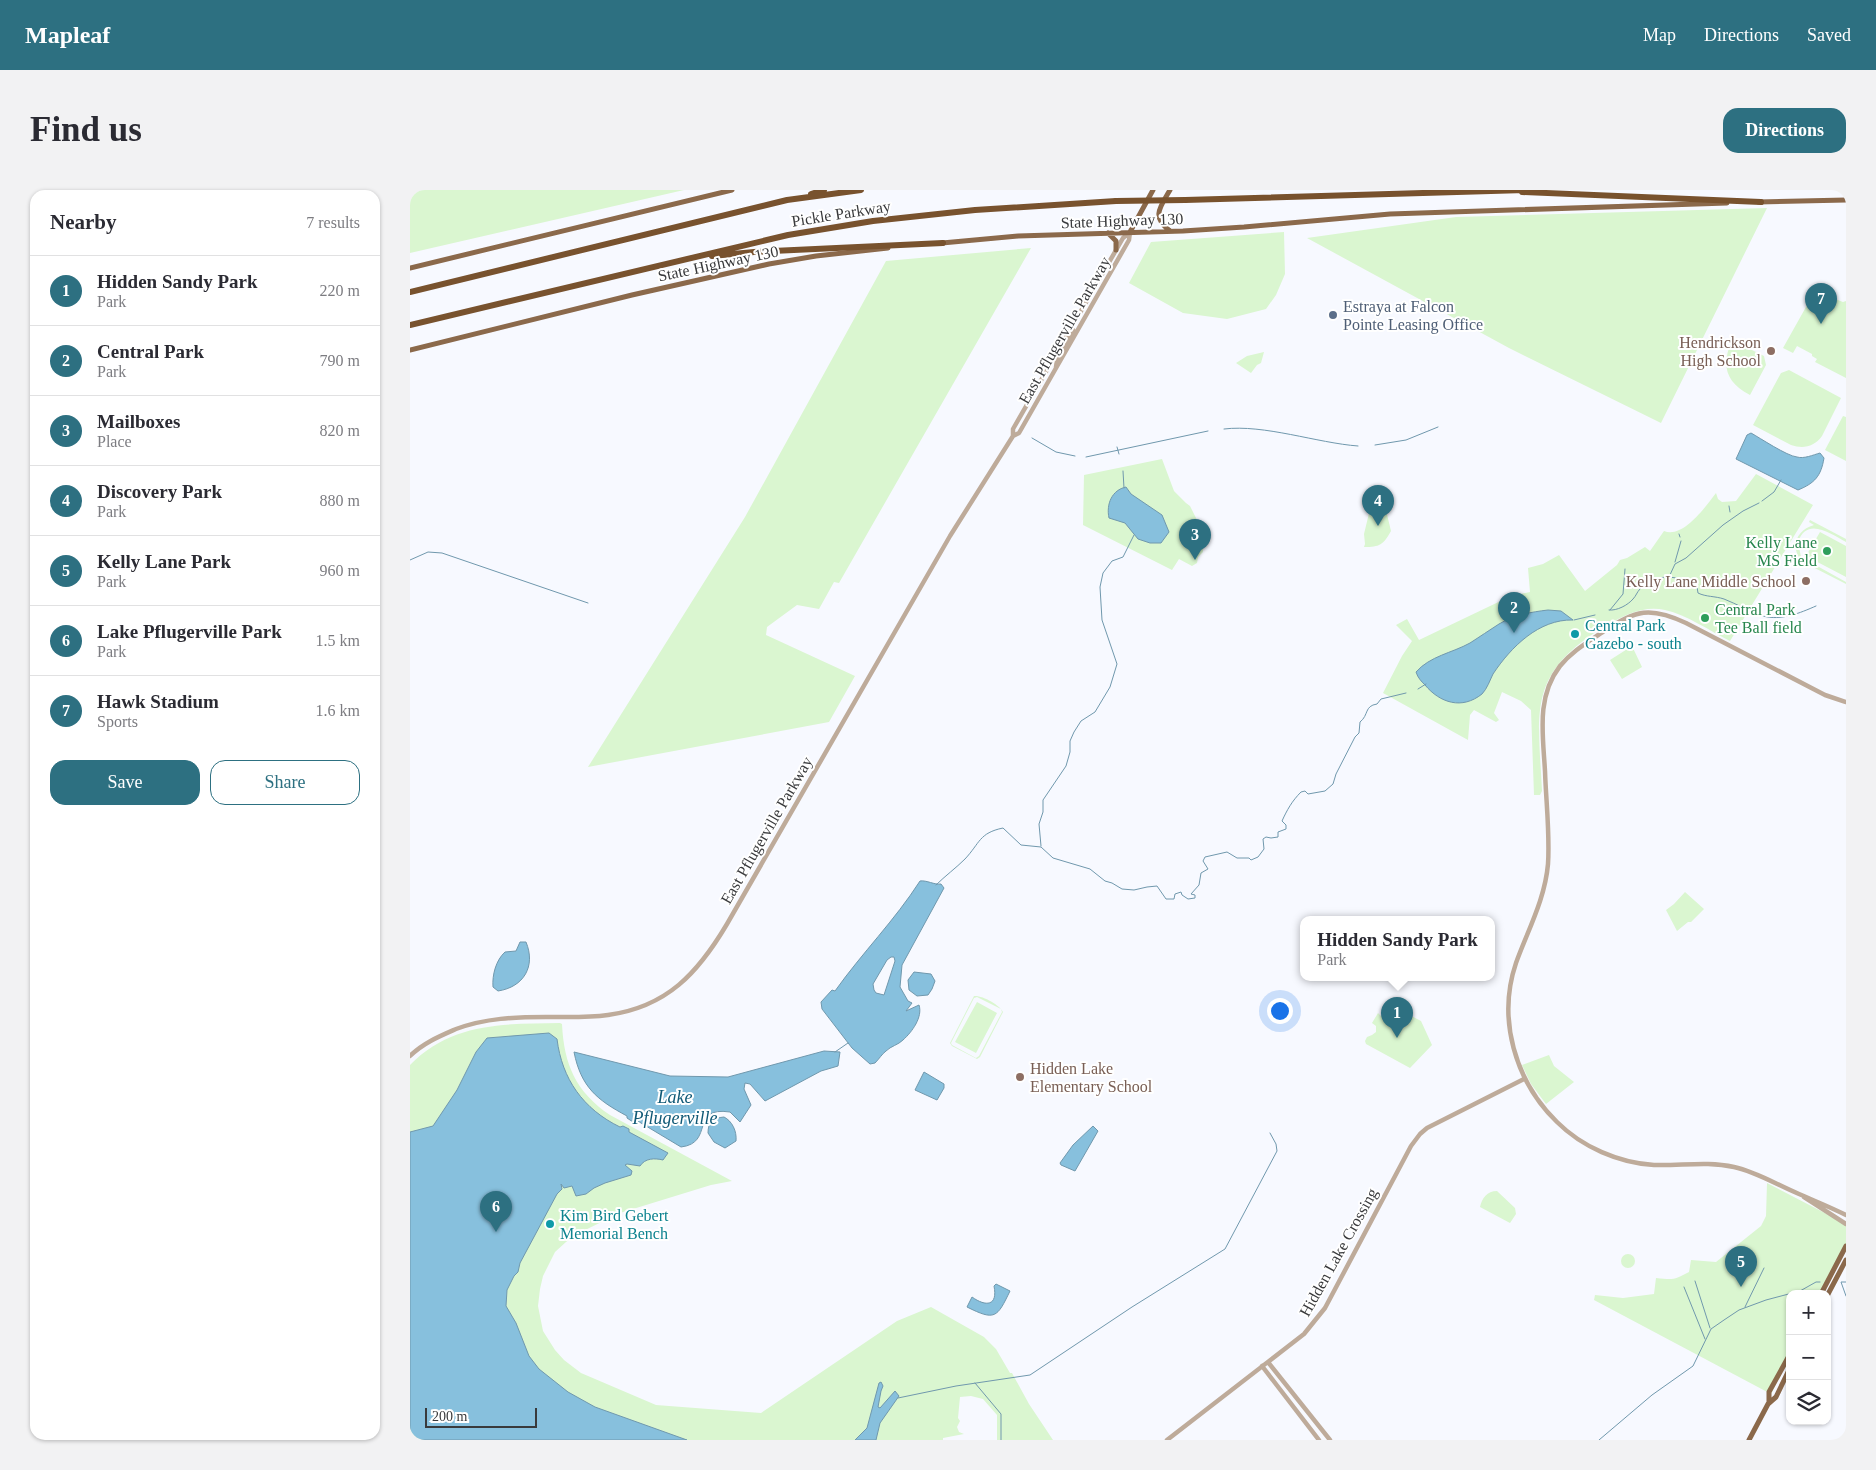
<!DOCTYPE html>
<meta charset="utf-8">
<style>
:root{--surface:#fff;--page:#f2f2f3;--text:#2b2b33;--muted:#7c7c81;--line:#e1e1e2;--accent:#2d7081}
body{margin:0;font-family:"Times New Roman",serif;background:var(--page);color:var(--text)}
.controls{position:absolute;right:15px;bottom:15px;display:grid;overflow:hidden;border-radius:10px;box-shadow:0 1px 4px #0004}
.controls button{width:45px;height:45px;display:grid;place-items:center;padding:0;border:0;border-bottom:1px solid var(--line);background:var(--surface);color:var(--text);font:25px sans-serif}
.scale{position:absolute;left:15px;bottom:12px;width:112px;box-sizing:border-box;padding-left:5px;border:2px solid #393a3c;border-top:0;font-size:14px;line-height:18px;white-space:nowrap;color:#393a3c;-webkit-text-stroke:4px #fff;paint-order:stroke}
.you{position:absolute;left:869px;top:820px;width:18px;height:18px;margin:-12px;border:4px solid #fff;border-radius:50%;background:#1a73e8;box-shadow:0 0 0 8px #1a73e833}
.badge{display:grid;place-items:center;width:32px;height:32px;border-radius:50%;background:var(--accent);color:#fff;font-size:16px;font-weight:700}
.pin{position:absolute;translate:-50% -41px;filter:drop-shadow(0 1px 2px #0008)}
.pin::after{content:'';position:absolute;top:26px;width:18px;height:15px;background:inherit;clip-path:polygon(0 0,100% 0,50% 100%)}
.popup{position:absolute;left:890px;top:726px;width:195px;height:65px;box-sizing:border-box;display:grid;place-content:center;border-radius:10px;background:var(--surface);filter:drop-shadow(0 1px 4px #0005);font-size:16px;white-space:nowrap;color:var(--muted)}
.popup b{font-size:19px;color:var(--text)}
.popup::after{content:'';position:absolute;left:50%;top:100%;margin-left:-10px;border:10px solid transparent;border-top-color:var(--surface)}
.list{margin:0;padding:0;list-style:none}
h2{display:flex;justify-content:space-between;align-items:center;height:65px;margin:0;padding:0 20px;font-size:21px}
h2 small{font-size:16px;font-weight:400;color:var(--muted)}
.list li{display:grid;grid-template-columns:32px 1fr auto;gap:15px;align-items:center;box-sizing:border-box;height:70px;padding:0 20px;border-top:1px solid var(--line)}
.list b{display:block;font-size:19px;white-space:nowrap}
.list p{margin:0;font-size:16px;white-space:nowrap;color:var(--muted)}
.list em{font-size:16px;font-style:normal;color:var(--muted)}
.actions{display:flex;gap:10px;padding:15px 20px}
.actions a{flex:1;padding:11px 0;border:1px solid var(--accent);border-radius:15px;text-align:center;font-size:18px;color:var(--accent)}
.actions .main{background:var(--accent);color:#fff}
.icon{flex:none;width:28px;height:28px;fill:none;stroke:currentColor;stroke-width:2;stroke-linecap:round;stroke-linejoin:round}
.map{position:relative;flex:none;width:1436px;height:1250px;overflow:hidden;border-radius:15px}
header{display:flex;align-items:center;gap:30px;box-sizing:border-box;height:70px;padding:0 25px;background:var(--accent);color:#fff}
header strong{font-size:24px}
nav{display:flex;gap:28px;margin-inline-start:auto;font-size:18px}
.intro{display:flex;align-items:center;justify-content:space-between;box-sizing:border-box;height:120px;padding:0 30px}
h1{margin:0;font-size:35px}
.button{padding:12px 22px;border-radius:15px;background:var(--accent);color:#fff;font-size:18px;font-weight:700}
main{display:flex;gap:30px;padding:0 30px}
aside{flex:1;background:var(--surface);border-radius:15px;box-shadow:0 1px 4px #0004}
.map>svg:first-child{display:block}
</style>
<header>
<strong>Mapleaf</strong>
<nav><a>Map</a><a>Directions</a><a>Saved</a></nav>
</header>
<div class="intro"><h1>Find us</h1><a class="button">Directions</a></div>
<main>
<aside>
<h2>Nearby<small>7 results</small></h2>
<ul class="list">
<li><span class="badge">1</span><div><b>Hidden Sandy Park</b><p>Park</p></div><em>220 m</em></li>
<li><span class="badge">2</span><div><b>Central Park</b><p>Park</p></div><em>790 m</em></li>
<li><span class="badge">3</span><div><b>Mailboxes</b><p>Place</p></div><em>820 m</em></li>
<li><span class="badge">4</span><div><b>Discovery Park</b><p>Park</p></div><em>880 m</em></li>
<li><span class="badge">5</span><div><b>Kelly Lane Park</b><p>Park</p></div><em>960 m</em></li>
<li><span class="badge">6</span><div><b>Lake Pflugerville Park</b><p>Park</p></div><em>1.5 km</em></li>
<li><span class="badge">7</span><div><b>Hawk Stadium</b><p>Sports</p></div><em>1.6 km</em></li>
</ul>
<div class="actions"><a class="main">Save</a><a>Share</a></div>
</aside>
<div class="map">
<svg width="1436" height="1250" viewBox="0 0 1436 1250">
<rect width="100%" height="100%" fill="#f7f9ff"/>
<path fill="#daf6d0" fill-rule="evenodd" d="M0,0h274l-274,63z
M1357,18l-106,215 -152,-75 -202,-110 149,-21z
M874,42l1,42 -9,21 -10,14 -39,10 -44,-6 -54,-30 22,-41z
M621,58l-192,335 -5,-1 -15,27 -22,-4 -30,22 -1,8 89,41 -26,46 -241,45 157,-250 141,-256z
M1415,105l18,7 3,-1v77l-31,-16 2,-3 -5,-3v-2l-15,-8 -4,7 -10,-5 28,-50 10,5z
M1322,150l32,16 2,9 -16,30c-25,-13 -29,-30 -18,-55z
M854,162l-3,11 -4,2 -6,8 -15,-10 11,-7z
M1379,180l52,28 -19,38c-8,11 -19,13 -31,9l-38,-20 28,-52z
M1433,226l3,1v44l-21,-11z
M752,269l12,32 12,12 4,3 10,20 3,14v12l-5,5 -1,6 -5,3 -13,-7 -7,11 -89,-45 1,-50z
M1346,284l57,31 -83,136c-20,-10 -43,-26 -65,-31 -21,-5 -40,5 -58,15 -80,48 -69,84 -65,166l-2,4h-6l-3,-85 -10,-9 -19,-9 -8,21 5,7 -3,2 -22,-12 -4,5 -2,25 -85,-47 19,-37 10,-15 -16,-16 11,-6 12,21 92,-44 19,-4 -2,-24 15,-4 16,-9 26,36 32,-26 3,-5 7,-2 18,-11 5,4 14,-20c19,8 42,-25 52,-38l2,6 4,3 14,-1z
M974,312l7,29c-8,14 -11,16 -27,16l1,-3 -1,-10 7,-29 2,-2z
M1400,330l36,19v3c-15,-8 -39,-26 -48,0l3,15 45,25v2l-43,-22c-14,-14 -7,-32 11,-37l-5,-3z
M1410,342l26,14v31l-40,-21z
M1222,456l10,21 -20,12 -12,-19z
M1275,702l19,17 -13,13h-3l-11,9 -11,-21 8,-6z
M564,806c8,-1 26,9 29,16l-23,45 -3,2 -25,-13 -2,-3zM567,807l24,12 1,3 -23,44 -3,2 -24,-13 -1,-2 23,-45z
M567,812l20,11 -21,40 -21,-11z
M984,817l27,14 11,24 -22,23 -44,-24 -1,-3 2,-4 5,-2 4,-3v-6l-4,-3 6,-10 3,3h5l5,-8z
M150,833l2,1c2,41 14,68 48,91l122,66 -21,4 -91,28 -41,20 -13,9 -11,10 -12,24 -3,13 -2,17 5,25 12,19 9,10 17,13 75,32 105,8 136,-92 34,-14 53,30 12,12 14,24h2l17,31 24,36h-56v-25l-14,-16 -12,-3 -11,1 -2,21 2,3 -3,6 2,5 5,2 -21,4v2h-533v-375c42,-43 95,-41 150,-42z
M1139,865l5,11 20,16 -28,22 -15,-20 -9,-19z
M1357,993l79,41v26l-23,44h-33v63l-19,37 -177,-94 1,-5 28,3 31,-4 2,-16c18,2 18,2 33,-6l2,-12 25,2 45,-36 5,-10z
M1087,1001l18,17 1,6 -6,9 -30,-16c2,-9 7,-16 17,-16z
M1211 1071a7 7 0 1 1 14 0a7 7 0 1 1-14 0Z"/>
<path fill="#87c0dd" stroke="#7098ad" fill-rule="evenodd" d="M1341,243c9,5 36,23 46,24 7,2 16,-2 23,-4l4,5c-3,18 -9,25 -26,32l-62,-31 11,-24z
M716,297l5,7 31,21 7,17 -8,11h-11l-12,-4 -13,-16 -16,-5c-3,-14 3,-28 17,-31z
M1138,420l13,1 12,9c-34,-1 -62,27 -80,54 -3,6 -6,15 -11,20 -20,16 -42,9 -57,-9 -4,-4 -7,-7 -9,-13 14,-16 36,-19 54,-29 10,-6 19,-13 29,-19 15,-9 32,-12 49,-14z
M510,691c7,-1 14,4 21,3l3,4 -42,77 -2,22 8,14 4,2 -6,8 13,-6c4,12 -7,27 -16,35 -5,5 -12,6 -17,11 -4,3 -7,8 -11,12l-5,1 -18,-16 -30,-39 -1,-7 11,-12 3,1c27,-38 60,-71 85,-110zM481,767h3l1,4 -11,34 -8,-2 -2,-3 -1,-6 14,-24z
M110,752h6c10,24 -2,45 -28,49l-5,-4c-1,-12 3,-27 12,-35l11,-1z
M504,782l17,2 4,7 -3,8 -4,6 -11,1 -8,-6 -1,-10z
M139,843l8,6c5,40 26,70 63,88l3,-1 6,3v3l39,21 -5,7c-8,-2 -18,-2 -23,6l-13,-2 -2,1 7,6 -1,4 -26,8 -11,5 -8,6 -10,2 -4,-10 -8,2 -3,-4 1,5 -5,5 -37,69 -2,9 -4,4 -7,14 -1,16 10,17 13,33 10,13 29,23 27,15 92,33h-277v-308l23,-6 24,-36 19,-38 11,-14z
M414,861l16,1 -2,14 -17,5 -56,30 -15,-17 -5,-1 -1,6 7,16 -11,17 -10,-10c-41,-6 -15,31 -49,35l-45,-27 -3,2 -6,-4v-2c-30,-16 -46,-29 -53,-64l96,24 58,1z
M514,882l20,12v4l-7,12 -22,-10z
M314,927c8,4 13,14 12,24l-11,7 -11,-6 -6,-9c0,-11 5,-15 16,-16z
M683,936l5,5 -23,40 -14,-6 -1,-2 13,-18z
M586,1094l14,7c-13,27 -15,30 -43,16l5,-10c14,10 26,9 22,-11z
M471,1192l2,4 -2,5 -3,16 2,1 15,-17 4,5 -19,27 -4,17h-21l12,-12 12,-45z"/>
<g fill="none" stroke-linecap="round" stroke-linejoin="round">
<path stroke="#7098ad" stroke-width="1" d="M814,239c40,-5 93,14 134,17
M622,248l24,14 19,4
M965,255l31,-5 32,-13
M707,257l2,7
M676,267l122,-26
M713,281l1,17
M1352,311l12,-9 7,-12
M1319,316l1,6
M1269,344l1,3
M0,370l18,-8 14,1 146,50
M1265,372l6,-21
M1259,387l6,-13 11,-6 37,-33 20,-14 16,-8
M1199,420c8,1 19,-5 24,-11 3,-3 4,-7 7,-10 15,-17 40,-14 57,-2l1,6c8,4 17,3 26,6 13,5 26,13 39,17 18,5 37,-3 53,-10
M1200,420l13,-16 2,-25
M1164,430l21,-5
M1008,499l8,-5
M631,656l-2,-22 4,-12v-12l23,-34 4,-14v-11l4,-9 7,-11 14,-9 15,-25 7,-23 -15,-44 -2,-33 3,-14 9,-12 11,-4 11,-22
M526,695c9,-9 20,-17 29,-26 15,-16 14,-26 38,-31l18,17 20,2 12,11 37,11 15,12 7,2 10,6 12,1 13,-3 10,-1 9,13h8l1,-5 6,-2 1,3 6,4 7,-1v-3l-4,-1 8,-9 2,-12 7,-4 -5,-8 2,-4 22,-5 10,6h12l2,2 7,-3 6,-8 -1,-10 3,-2 5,1 7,-1v-5l8,-3v-4l-4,-4c5,-11 10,-20 19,-29l4,-1 3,3 17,-3 8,-7 3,-10 19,-37 4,-4 1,-11c9,-7 4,-16 17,-18l4,-5 25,-6
M425,862l13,-9
M1285,1091l15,47
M1436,1092h-5l5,14
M1274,1097l21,52
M1335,1117l19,-39
M565,1193l26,31v26
M488,1208l58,-12 74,-11 102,-68 93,-58 52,-98 -1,-7 -6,-11
M1189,1250l53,-45 41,-29 18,-37 13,-9 15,-10 27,-10 34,-9 16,-9h4"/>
<path stroke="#beab9a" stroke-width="4.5" d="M720,42l-1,8 -110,193 -6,3v-7l110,-191z
M646,177l1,-7 16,-30
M1436,512l-21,-7 -139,-72c-36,-17 -50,-13 -82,8 -16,11 -32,20 -44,35 -24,31 -17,69 -15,105 1,31 5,63 3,93 -3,35 -20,66 -32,99 -19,56 -1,118 41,159 25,25 62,41 97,43 27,1 53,-4 80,2 23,5 43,18 65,27 16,7 31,13 47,21
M0,866c13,-13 30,-20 46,-27 30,-11 59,-12 90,-12 21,0 41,1 62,-2 59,-8 90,-42 119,-91l223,-388 63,-100
M1394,1007l42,27
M858,1172l62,78
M852,1176l57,74
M757,1250l137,-106 21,-26 86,-162 9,-12 7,-6 97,-49"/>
<path stroke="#8b694b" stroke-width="5" d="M760,0c-10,17 -19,27 0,41
M1348,12l88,-2
M720,42l23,-42
M698,43l8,8v9
M532,53l76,-7 165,-5 61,-4 146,-13 337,-11
M0,78l322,-78
M0,160l222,-55 137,-31 47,-8 72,-8
M1411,1104l25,-48
M1417,1106l19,-36
M1359,1212v-10l21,-38
M1339,1250l19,-36 8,-7 14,-29"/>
<path stroke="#78522e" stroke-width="6" d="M1112,2l239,10
M401,4l13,-4
M775,10l340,-10
M302,66l42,-4 189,-9
M0,102l377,-92 74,-10
M0,135l378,-90 85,-14 102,-11 141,-9"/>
<path stroke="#78522e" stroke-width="6" d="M706,11l69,-1"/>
</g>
<circle fill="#5c6f8a" stroke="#fff" stroke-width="2" cx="923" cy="125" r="5"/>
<g fill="#8d6e63" stroke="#fff" stroke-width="2">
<circle cx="1361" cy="161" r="5"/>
<circle cx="1396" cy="391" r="5"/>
<circle cx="610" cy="887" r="5"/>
</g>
<g fill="#2e9e5b" stroke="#fff" stroke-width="2">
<circle cx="1417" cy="361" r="5"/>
<circle cx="1295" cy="428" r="5"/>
</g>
<g fill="#0f9aa8" stroke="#fff" stroke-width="2">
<circle cx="1165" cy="444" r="5"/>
<circle cx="140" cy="1034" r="5"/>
</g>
<g text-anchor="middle" stroke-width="4" stroke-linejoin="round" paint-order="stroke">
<g font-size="16" fill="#393a3c" stroke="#fff">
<text transform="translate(431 23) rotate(-9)" y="6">Pickle Parkway</text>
<text transform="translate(712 30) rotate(-2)" y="6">State Highway 130</text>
<text transform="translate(308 73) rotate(-12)" y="6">State Highway 130</text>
<text transform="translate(654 140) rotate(-60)" y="6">East Pflugerville Parkway</text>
<text transform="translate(356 640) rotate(-60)" y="6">East Pflugerville Parkway</text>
<text transform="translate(928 1062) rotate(-61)" y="6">Hidden Lake Crossing</text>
</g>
<g font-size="16" fill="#4e5e75" stroke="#fff" text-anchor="start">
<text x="933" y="122">Estraya at Falcon<tspan x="933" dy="18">Pointe Leasing Office</tspan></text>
</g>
<g font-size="16" fill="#785e54" stroke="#fff" text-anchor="end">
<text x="1351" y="158">Hendrickson<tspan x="1351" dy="18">High School</tspan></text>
<text x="1386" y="397">Kelly Lane Middle School</text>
<text x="620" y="884" text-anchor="start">Hidden Lake<tspan x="620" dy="18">Elementary School</tspan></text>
</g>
<g font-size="16" fill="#27864d" stroke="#fff" text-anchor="end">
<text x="1407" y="358">Kelly Lane<tspan x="1407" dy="18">MS Field</tspan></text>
<text x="1305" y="425" text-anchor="start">Central Park<tspan x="1305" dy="18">Tee Ball field</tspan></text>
</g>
<g font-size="16" fill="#0d838f" stroke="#fff" text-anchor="start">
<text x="1175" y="441">Central Park<tspan x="1175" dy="18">Gazebo - south</tspan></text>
<text x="150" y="1031">Kim Bird Gebert<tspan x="150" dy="18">Memorial Bench</tspan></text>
</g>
<g font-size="18" font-style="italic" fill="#105976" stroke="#fff">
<text x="265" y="913">Lake<tspan x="265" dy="21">Pflugerville</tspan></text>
</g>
</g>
</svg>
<div class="controls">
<button>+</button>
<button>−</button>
<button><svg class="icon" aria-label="layers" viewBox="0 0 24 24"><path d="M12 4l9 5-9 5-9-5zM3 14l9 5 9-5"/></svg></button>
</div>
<div class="scale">200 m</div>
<div class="you"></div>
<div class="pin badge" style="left:987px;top:848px">1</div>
<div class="popup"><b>Hidden Sandy Park</b>Park</div>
<div class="pin badge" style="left:1104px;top:443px">2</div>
<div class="pin badge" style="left:785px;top:370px">3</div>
<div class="pin badge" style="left:968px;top:336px">4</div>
<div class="pin badge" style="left:1331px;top:1097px">5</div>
<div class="pin badge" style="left:86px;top:1042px">6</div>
<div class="pin badge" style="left:1411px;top:134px">7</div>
</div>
</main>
